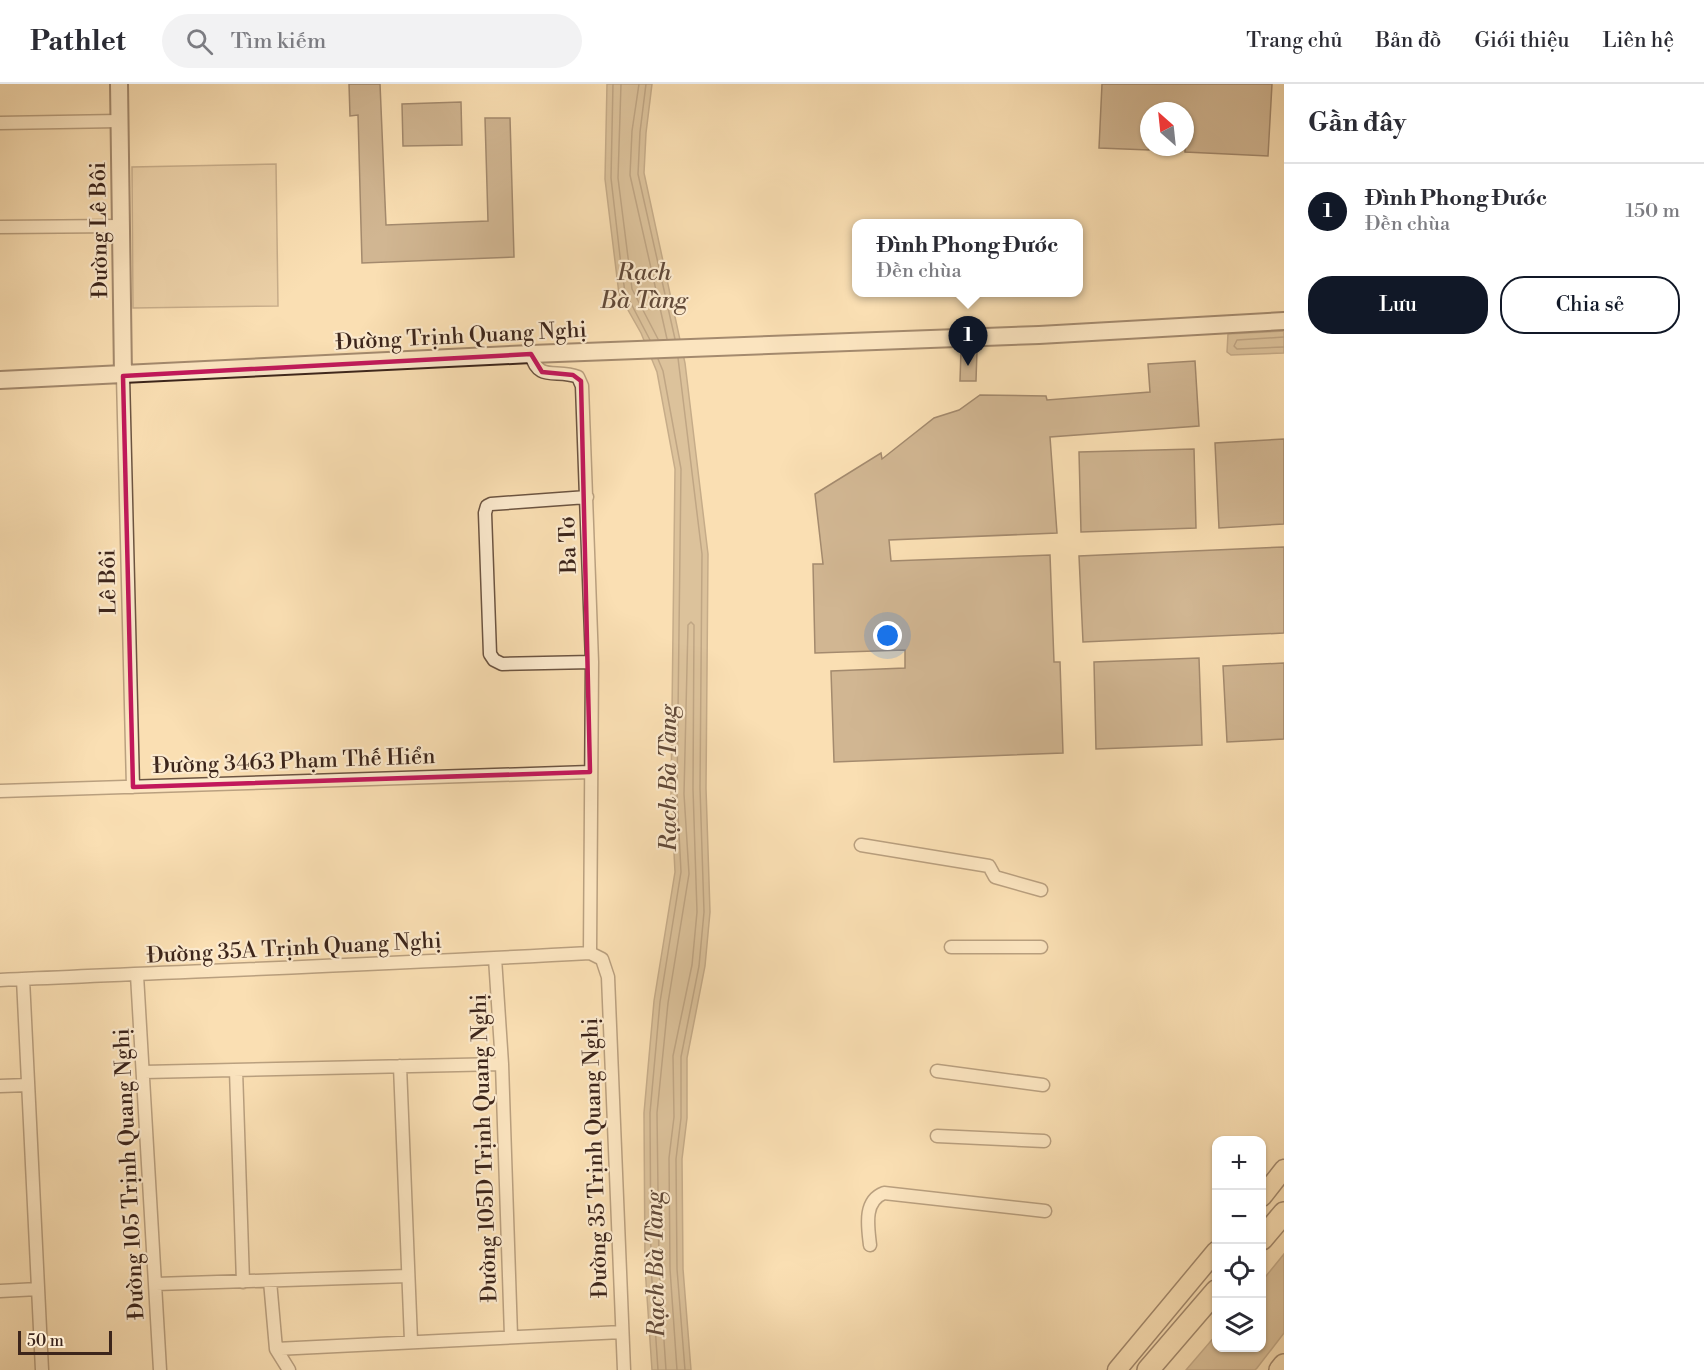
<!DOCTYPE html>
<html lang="vi">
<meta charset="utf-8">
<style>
:root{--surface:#fff;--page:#f2f2f3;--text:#2b2b33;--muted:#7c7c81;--line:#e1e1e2;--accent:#111827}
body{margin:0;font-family:"Libre Bodoni",serif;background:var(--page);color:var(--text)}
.controls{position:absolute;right:18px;bottom:18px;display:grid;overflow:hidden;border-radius:12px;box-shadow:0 2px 4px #0004}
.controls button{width:54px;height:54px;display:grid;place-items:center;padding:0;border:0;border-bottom:2px solid var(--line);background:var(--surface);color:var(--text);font:30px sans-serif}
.compass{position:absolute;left:1140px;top:18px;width:54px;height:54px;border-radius:50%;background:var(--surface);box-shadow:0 2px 4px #0004;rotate:333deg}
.scale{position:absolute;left:18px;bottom:15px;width:94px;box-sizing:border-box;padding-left:6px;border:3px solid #3c251b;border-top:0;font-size:16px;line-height:21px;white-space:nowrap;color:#3c251b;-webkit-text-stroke:4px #fceace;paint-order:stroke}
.you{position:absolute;left:888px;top:552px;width:21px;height:21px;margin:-15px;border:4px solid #fff;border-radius:50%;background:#1a73e8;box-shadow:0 0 0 9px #1a73e833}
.badge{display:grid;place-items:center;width:39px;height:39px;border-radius:50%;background:var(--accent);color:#fff;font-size:20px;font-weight:700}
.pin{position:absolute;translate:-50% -50px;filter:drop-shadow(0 2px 3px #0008)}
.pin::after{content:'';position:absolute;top:32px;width:21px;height:18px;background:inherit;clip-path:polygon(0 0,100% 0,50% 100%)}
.popup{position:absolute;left:852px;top:135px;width:231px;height:78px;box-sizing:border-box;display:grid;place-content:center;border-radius:12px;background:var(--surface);filter:drop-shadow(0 2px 4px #0005);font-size:20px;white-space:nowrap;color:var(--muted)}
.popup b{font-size:22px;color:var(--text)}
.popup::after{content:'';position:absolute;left:50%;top:100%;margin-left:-12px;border:12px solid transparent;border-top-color:var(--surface)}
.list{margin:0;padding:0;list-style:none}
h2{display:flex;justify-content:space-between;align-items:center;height:78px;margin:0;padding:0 24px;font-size:26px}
h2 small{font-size:20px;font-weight:400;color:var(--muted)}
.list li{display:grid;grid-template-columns:39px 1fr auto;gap:18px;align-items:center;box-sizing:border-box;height:96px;padding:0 24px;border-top:2px solid var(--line)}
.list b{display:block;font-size:22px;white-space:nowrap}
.list p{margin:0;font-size:20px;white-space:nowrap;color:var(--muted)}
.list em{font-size:20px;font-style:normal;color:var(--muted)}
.actions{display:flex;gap:12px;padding:18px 24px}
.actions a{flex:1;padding:14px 0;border:2px solid var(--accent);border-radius:24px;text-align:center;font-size:21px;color:var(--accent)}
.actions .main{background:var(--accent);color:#fff}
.icon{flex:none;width:33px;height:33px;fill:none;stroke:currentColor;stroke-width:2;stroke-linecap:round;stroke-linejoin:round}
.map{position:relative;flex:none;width:1284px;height:1286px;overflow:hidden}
header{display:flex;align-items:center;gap:36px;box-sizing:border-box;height:84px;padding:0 30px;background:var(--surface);border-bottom:2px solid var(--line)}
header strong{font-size:28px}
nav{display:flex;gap:33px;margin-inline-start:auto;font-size:21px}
.search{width:420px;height:54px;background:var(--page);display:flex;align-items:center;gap:15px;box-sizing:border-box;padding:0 21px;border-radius:33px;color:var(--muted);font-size:22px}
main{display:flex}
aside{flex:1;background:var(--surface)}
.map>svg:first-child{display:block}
</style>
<header>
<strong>Pathlet</strong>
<div class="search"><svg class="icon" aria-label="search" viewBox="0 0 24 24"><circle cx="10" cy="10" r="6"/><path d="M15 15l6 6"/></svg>Tìm kiếm</div>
<nav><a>Trang chủ</a><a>Bản đồ</a><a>Giới thiệu</a><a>Liên hệ</a></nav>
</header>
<main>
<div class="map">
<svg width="1284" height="1286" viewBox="0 0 1284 1286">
<rect width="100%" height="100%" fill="#fadfb3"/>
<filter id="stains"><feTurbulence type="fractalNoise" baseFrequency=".00333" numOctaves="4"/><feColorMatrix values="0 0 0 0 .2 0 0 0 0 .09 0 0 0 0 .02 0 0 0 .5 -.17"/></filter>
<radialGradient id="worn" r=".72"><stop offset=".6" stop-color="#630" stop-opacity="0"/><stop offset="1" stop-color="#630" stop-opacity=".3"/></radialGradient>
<path fill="#dabf99" stroke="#8b725a" stroke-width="1.5" d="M276,80l2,142 -145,2 -1,-141z"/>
<path fill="#b9a07f" stroke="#876f57" stroke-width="1.5" d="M607,0h45l-6,49 -2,40 41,190 23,191 -2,234 4,124 -5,54 -18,92v60l-5,41 1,110 8,101h-39l-7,-103 -1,-154 10,-112 21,-129 -4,-78 4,-325 -18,-97 -16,-39 -22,-39 -14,-115z
M1284,247v22l-53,2 -4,-3 1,-18z
M1284,1170v79l-27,35 -2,2h-69l30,-35v13h46v-67z"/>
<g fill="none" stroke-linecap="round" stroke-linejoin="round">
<path stroke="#7a624d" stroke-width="1.5" d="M613,0l-2,94 10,87 4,27 25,48
M621,0l-3,94 14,111 26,50
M639,0l-7,47 -2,44 37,164
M646,0l-6,48 -2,42 37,165
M1284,253l-47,3 -3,6 3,3 47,-2
M678,274l24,196 -2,234 4,124 -5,54 -18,91v61l-5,41 1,110 8,101
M658,1286l-7,-104 -1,-153 10,-111 21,-130 -4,-78 4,-325 -18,-98 -5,-12
M666,1286l-7,-104 -2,-153 11,-110 21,-129 -5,-80 4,-169 3,-3 3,3 -1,164 4,123 -5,53 -19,91 1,61 -5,41 1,111 7,101"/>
</g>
<path fill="#9f866a" stroke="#3c251b" stroke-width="1.5" d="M349,0h31l6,141 102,-4 -3,-103h25l4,139 -152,6 -4,-148 -8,1z
M1102,0h170l-4,72 -83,-4v-41h-36v39l-50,-2z
M461,18l1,43 -59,1 -1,-42z
M961,266h16l-1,31h-16z
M1195,277l4,65 -149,11 7,96 -168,7 2,21 159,-6 4,107h6l3,91 -229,9 -3,-91 74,-3v-18l-90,3 -2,-89h10l-8,-70 66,-41 1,6 52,-41 25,-8 21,-15 66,1 1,4 103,-8 -2,-28z
M1284,355v85l-65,4 -4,-85z
M1194,365l2,79 -115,4 -2,-80z
M1284,463v86l-201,9 -4,-86z
M1199,574l3,87 -106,4 -2,-87z
M1284,579v76l-57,3 -4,-76z"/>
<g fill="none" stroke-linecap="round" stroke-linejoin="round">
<defs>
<path id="street" d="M0,39l119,-2
M0,143l121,-1
M531,270c7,29 26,14 47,23l4,9 10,276 -2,291
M123,292l10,411
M587,413l-96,7 -4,2 -2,7 5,141 4,6 8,4 90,-2
M0,707l590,-19
M861,761l128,21 6,11 46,13
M951,863h90
M590,869l12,6 6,18 16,393
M495,874l7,106 9,272
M137,891l23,395
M23,895l19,391
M0,896c197,-9 393,-16 590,-27
M400,982l11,275
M236,986l7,212
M937,987l106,14
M144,988l358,-8
M0,1002l28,-1
M937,1052l107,5
M870,1161c-2,-18 -7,-44 14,-52l161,18
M270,1197l6,68 13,21
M156,1200l252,-8
M0,1207l38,-2
M276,1265l346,-17"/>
<path id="secondary" d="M119,0l4,292
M0,296l531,-26 508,-19 245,-14"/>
<path id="primary" d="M1262,1113l22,-28
M1117,1286l99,-119"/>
<path id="highway" d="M1262,1155l22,-26
M1148,1286l68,-79
M1280,1286l4,-5"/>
</defs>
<use href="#street" stroke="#6c5441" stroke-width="15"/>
<use href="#secondary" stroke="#3c251b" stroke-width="20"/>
<use href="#primary" stroke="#3c251b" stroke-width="21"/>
<use href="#highway" stroke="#3c251b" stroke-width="24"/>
<use href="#street" stroke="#fceace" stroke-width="12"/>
<use href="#secondary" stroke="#fceace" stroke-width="16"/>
<use href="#primary" stroke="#fadfb3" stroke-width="18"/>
<use href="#highway" stroke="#fadfb3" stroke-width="21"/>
</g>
<path d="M0 0H1284V1286H0ZM531,270l11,18 31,3 8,6 9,391 -457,15 -10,-411z" fill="#fadfb3" fill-opacity=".55" fill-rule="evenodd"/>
<path fill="none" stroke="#c2185b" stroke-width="4.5" stroke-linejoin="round" d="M531,270l11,18 31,3 8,6 9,391 -457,15 -10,-411z"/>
<g text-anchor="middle" stroke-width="4.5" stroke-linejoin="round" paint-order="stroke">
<g font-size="22" fill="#3c251b" stroke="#fceace">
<text transform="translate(98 146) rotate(-91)" y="8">Đường Lê Bôi</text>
<text transform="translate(461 251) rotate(-3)" y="8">Đường Trịnh Quang Nghị</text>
<text transform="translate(567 461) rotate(-92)" y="8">Ba Tơ</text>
<text transform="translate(107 498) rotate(-91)" y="8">Lê Bôi</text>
<text transform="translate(294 676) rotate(-2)" y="8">Đường 3463 Phạm Thế Hiển</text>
<text transform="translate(294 863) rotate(-3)" y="8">Đường 35A Trịnh Quang Nghị</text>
<text transform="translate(483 1064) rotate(-92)" y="8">Đường 105D Trịnh Quang Nghị</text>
<text transform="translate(594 1074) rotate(-92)" y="8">Đường 35 Trịnh Quang Nghị</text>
<text transform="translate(128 1090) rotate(-93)" y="8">Đường 105 Trịnh Quang Nghị</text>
</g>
<g font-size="24" font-style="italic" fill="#624a39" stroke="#fceace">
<text x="644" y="196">Rạch<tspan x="644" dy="28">Bà Tàng</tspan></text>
<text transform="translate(668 694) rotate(-90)" y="8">Rạch Bà Tàng</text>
<text transform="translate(655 1180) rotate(-91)" y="8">Rạch Bà Tàng</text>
</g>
</g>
<rect width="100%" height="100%" filter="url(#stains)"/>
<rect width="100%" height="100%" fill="url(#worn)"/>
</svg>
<div class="controls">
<button>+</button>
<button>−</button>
<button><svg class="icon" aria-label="locate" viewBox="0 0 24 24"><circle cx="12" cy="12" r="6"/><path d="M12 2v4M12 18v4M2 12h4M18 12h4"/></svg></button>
<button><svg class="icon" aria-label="layers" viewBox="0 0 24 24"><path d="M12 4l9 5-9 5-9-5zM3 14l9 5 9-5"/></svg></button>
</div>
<svg class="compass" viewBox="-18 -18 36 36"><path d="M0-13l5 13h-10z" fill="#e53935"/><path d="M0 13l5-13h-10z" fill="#7c7c81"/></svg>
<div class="scale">50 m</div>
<div class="you"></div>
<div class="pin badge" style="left:968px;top:282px">1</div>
<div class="popup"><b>Đình Phong Đước</b>Đền chùa</div>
</div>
<aside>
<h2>Gần đây<small></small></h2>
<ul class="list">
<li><span class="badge">1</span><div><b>Đình Phong Đước</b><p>Đền chùa</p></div><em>150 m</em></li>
</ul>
<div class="actions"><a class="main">Lưu</a><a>Chia sẻ</a></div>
</aside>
</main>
